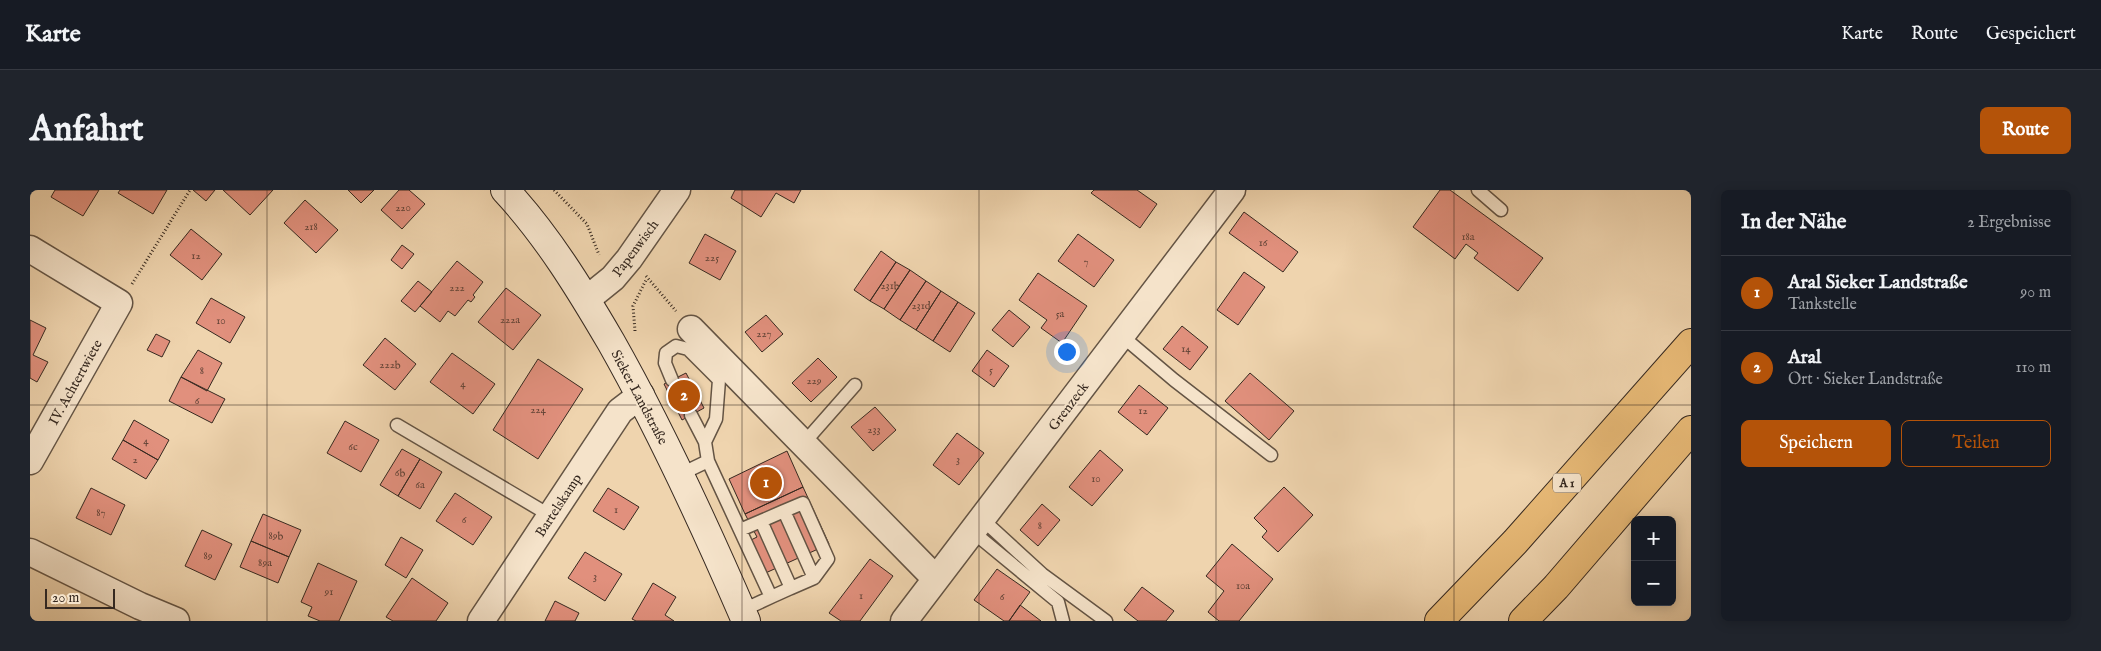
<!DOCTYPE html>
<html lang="de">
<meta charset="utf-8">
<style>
:root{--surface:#171b24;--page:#20242c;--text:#f1f3f6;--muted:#9ea1a6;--line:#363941;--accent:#b45309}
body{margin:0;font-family:"IM FELL English",serif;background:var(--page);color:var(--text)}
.controls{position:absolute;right:15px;bottom:15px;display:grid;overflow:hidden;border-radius:8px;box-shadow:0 2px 12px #0003}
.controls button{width:45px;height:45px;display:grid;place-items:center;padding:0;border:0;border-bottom:1px solid var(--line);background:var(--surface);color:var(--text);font:25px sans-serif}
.scale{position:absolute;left:15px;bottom:12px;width:70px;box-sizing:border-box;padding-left:5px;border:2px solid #362920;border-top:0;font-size:14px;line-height:18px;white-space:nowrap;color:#362920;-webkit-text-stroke:4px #f5e3ca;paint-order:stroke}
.you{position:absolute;left:1036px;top:161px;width:18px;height:18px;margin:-12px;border:4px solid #fff;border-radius:50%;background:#1a73e8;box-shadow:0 0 0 8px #1a73e833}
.badge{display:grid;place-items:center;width:32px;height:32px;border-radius:50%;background:var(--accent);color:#fff;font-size:16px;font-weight:700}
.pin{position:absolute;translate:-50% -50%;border:2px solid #fff;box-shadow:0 1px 5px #0006}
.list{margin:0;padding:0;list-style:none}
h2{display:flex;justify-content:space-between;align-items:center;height:65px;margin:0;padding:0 20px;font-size:21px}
h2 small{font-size:16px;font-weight:400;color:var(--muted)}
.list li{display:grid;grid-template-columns:32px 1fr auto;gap:15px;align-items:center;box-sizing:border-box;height:75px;padding:0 20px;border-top:1px solid var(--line)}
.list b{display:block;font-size:19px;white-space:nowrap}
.list p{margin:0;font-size:16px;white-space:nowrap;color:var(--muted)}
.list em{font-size:16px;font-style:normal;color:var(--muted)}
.actions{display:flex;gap:10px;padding:15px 20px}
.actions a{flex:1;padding:11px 0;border:1px solid var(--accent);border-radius:8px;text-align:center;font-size:18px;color:var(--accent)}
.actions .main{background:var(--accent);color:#fff}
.map{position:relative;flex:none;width:1661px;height:431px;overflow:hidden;border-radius:8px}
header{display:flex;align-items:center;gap:30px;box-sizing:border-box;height:70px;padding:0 25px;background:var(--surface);border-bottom:1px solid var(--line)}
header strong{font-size:24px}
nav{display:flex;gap:28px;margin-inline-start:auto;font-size:18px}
.intro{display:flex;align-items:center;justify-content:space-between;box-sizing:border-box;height:120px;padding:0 30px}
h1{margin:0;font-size:35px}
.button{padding:12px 22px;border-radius:8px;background:var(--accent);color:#fff;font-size:18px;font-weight:700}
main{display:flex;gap:30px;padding:0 30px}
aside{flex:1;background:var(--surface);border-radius:8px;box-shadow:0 2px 12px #0003}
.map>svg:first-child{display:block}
</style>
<header>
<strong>Karte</strong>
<nav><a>Karte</a><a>Route</a><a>Gespeichert</a></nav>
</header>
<div class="intro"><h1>Anfahrt</h1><a class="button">Route</a></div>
<main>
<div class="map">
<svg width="1661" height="431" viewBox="0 0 1661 431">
<rect width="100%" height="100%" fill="#efd4ae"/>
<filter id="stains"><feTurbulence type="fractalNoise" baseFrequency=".004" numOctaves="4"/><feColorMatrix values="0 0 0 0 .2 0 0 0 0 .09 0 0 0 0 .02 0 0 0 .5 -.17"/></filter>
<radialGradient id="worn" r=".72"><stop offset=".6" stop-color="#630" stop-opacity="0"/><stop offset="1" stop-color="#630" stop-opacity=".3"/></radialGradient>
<path fill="#e1907d" stroke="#362920" d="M25,0h44l-16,26 -32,-19z
M90,0h47l-14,24 -35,-21z
M163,0h22l-9,11z
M193,0h50l-23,25z
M318,0h26l-13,13z
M369,0h10l16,14 -23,25 -21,-19z
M705,0h66l-7,13 -18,-10 -15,24 -30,-19z
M1064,0h43l20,14 -17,24 -49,-35z
M1410,0h10l93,68 -25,33 -44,-33 4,-5 -12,-9 -11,15 -42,-32z
M275,10l33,30 -22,23 -32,-30z
M1214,22l54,40 -15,20 -54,-39z
M161,39l31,25 -20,26 -32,-25z
M675,44l31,17 -16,29 -31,-17z
M1048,44l36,26 -20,27 -36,-26z
M372,55l12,9 -12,15 -11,-9z
M851,61l15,11 -26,39 -16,-11z
M427,71l26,21 -10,13 2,2 -4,5 -3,-2 -13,16 -7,-5 -8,11 -20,-16z
M866,72l14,8 -26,39 -14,-8z
M880,80l16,11 -26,39 -16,-11z
M1214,82l21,15 -27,38 -21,-15z
M1008,83l49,33 -25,37 -21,-15 6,-8 -28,-20z
M388,91l14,11 -17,20 -14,-11z
M896,91l15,10 -25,39 -16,-10z
M476,98l35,27 -28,35 -35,-28z
M911,101l17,11 -25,39 -17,-11z
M181,108l34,19 -15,26 -34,-20z
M928,112l17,11 -25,39 -17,-11z
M979,120l21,17 -17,20 -21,-17z
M736,125l17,19 -21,18 -17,-20z
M0,130l16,8 -13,27 15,7 -11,20 -7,-4z
M1152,136l26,21 -18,23 -27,-21z
M126,144l14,7 -8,16 -15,-7z
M355,148l31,26 -21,26 -32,-25z
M168,160l24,13 -15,28 -26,-14z
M957,160l22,16 -15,21 -22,-16z
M422,163l43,31 -22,30 -43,-32z
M788,168l19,19 -26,25 -19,-19z
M508,169l45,30 -45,70 -45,-29z
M656,183l18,35 -22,12 -18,-36z
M1220,183l44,38 -25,29 -44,-39z
M151,187l44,22 -13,24 -43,-22z
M1109,195l29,23 -21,27 -29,-23z
M845,217l21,23 -23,21 -22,-24z
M104,230l35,20 -11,20 -35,-20z
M315,231l34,19 -18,32 -34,-19z
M927,243l27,20 -25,32 -26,-20z
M93,250l35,20 -12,19 -34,-20z
M372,259l18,10 -22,37 -18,-11z
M1070,260l23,20 -31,36 -23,-19z
M757,261l16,36 -58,27 -16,-35z
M390,269l22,13 -22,37 -22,-13z
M773,297l26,57 -70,32 -16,-32 14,-7 -12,-23z
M1254,297l29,28 -35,37 -16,-15 5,-6 -13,-13z
M61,298l34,17 -14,30 -35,-17z
M578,298l31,19 -15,23 -31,-19z
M425,303l37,24 -19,28 -37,-24z
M1012,314l18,16 -22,26 -18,-16z
M233,324l38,16 -12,27 -38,-16z
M172,340l30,14 -17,36 -30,-14z
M371,347l22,13 -17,28 -21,-13z
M221,351l38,16 -11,26 -38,-16z
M1202,354l41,35 -34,42h-20l-11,-9 16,-21 -18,-15z
M555,362l37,22 -17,27 -37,-23z
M840,369l23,17 -33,45h-19l-12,-8z
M288,373l39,18 -18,40h-19l-12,-5 4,-9 -11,-5z
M967,379l33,23 -21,29h-5l-30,-21z
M382,388l36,25 -12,18h-43l-7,-4z
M623,393l23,14 -11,18 9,6h-38l-4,-2z
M1112,397l32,24 -8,10h-28l-14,-11z
M525,411l24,12 -4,8h-30z
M990,415l21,16h-32z"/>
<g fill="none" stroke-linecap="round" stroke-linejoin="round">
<defs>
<path id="lane" d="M1448,0l23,20
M1092,146l52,44 97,75
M642,190l-7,-17 1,-10 10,-7 12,3 31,31 -3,39 -11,23
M661,225l14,27 3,19
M367,235l154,91
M773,254l52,-59
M651,284l27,-13 63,136 -30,14
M754,321l19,-8 25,56 -14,19
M952,329l60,55 64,47
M731,331l23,-10 30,67 -23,10
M710,340l21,-9 30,67 -20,9
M943,342l85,70 5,19"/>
<path id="street" d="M0,59l89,54 -89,158
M557,109l26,-21 16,-19 48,-69
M661,139l245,250
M0,362l110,54 36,15
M451,431l139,-210 21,-16
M874,431l328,-431"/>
<path id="secondary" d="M475,0c42,45 75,99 106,152 51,90 94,184 135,279"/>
<path id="highway" d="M1409,431l76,-79 176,-199
M1493,431l33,-34 135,-157"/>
</defs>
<use href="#lane" stroke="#645444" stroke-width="15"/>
<use href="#street" stroke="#645444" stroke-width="29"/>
<use href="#secondary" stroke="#362920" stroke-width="30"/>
<use href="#highway" stroke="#362920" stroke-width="30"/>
<path stroke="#362920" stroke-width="3" stroke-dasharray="1 2.5" stroke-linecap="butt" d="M524,0l33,34 12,31
M616,86l30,35
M102,94l58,-94
M605,141l-2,-25 13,-26"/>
<use href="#lane" stroke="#f5e3ca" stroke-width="12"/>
<use href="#street" stroke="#f5e3ca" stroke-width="26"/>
<use href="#secondary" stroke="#f5e3ca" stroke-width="28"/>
<use href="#highway" stroke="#e8ba77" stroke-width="28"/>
</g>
<path fill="none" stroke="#362920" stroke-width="1" stroke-opacity="0.55" d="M237,0v431M475,0v431M712,0v431M949,0v431M1186,0v431M1424,0v431M0,215h1661"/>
<g text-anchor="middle" stroke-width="4" stroke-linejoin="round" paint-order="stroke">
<g font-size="11" fill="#614337">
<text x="373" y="21">220</text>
<text x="281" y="40">218</text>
<text x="1438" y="50">18a</text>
<text x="1233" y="56">16</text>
<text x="166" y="69">12</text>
<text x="682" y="71">225</text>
<text x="1056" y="75">7</text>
<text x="860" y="99">231b</text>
<text x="427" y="101">222</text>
<text x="891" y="119">231d</text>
<text x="1030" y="127">5a</text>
<text x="480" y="133">222a</text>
<text x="191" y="134">10</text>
<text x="734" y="147">227</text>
<text x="1156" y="162">14</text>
<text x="360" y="178">222b</text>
<text x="961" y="183">5</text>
<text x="172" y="184">8</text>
<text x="784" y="194">229</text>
<text x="433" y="197">4</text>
<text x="167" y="214">6</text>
<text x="508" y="223">224</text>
<text x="1113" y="224">12</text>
<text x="844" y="243">233</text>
<text x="116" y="254">4</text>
<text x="323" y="260">6c</text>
<text x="105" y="273">2</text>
<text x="928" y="273">3</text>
<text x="370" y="286">6b</text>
<text x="1066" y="292">10</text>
<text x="390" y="298">6a</text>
<text x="586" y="323">1</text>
<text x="71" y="326">87</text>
<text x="434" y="333">6</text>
<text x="1010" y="339">8</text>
<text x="246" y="349">89b</text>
<text x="178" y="369">89</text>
<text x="235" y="376">89a</text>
<text x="565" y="390">3</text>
<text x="1213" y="399">10a</text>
<text x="299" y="405">91</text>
<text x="831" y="409">1</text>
<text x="972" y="410">6</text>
</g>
<rect fill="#f5e3ca" stroke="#6f6153" stroke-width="1" x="1523" y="283.5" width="28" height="19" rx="4"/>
<g font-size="12" font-weight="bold" fill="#362920">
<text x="1537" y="297">A 1</text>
</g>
<g font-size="14" fill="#362920" stroke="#f5e3ca">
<text transform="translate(605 58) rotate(-53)" y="5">Papenwisch</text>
<text transform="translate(45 192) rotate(-61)" y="5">IV. Achtertwiete</text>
<text transform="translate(610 207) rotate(62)" y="5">Sieker Landstraße</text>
<text transform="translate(1038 216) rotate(-53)" y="5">Grenzeck</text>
<text transform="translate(528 315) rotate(-57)" y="5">Bartelskamp</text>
</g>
</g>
<rect width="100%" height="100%" filter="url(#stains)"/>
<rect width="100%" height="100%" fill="url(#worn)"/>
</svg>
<div class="controls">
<button>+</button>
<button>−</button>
</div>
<div class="scale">20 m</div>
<div class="you"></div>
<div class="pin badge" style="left:736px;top:293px">1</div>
<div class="pin badge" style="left:654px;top:206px">2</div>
</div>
<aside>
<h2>In der Nähe<small>2 Ergebnisse</small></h2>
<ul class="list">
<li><span class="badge">1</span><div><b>Aral Sieker Landstraße</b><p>Tankstelle</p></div><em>90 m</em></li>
<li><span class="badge">2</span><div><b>Aral</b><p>Ort · Sieker Landstraße</p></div><em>110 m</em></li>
</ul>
<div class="actions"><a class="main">Speichern</a><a>Teilen</a></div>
</aside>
</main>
